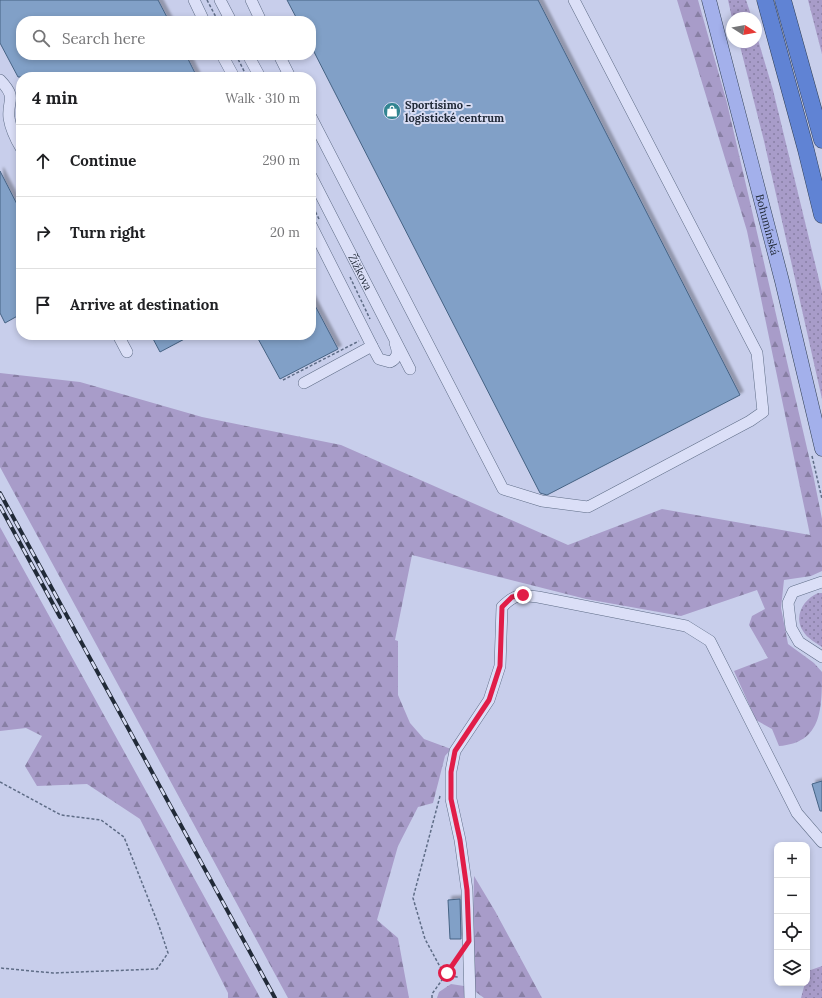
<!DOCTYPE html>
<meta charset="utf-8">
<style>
:root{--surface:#fff;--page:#f6f6f6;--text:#202124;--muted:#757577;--line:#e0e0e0}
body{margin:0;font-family:Lora,serif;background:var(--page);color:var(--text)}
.controls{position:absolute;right:12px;bottom:12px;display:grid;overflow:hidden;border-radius:8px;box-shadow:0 2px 6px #0003}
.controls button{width:36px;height:36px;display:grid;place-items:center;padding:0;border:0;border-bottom:1px solid var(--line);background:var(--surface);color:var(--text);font:20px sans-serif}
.compass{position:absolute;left:726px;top:12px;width:36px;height:36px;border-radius:50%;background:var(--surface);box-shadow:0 2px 6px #0003;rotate:101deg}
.stop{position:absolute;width:12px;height:12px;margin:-9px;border:3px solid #e11d48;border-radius:50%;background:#fff}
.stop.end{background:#e11d48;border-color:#fff;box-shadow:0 1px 4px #0008}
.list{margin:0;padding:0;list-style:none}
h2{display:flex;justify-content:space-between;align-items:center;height:52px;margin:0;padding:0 16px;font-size:17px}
h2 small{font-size:13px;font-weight:400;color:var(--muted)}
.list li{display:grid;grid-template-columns:26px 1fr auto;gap:12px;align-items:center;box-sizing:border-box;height:72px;padding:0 16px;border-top:1px solid var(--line)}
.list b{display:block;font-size:15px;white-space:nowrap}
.list em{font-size:13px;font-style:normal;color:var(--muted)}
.icon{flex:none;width:22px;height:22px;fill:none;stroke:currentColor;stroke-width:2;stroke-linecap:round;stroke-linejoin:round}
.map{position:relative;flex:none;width:822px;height:998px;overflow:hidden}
.search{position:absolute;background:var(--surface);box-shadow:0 2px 6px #0003;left:16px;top:16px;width:300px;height:44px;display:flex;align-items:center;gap:10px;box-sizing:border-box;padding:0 14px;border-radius:16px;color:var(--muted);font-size:15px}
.panel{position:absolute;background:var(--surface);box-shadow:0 2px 6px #0003;left:16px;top:72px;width:300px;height:268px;border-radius:16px}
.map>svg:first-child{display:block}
</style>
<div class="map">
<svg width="822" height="998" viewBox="0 0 822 998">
<defs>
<pattern id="grass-dots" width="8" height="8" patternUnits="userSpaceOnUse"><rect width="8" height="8" fill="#a89cc9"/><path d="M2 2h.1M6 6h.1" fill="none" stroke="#887fa4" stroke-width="1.8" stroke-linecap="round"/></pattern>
<pattern id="forest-firs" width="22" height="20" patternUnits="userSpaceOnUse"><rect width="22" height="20" fill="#a89cc9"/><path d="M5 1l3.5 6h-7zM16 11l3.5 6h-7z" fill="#887fa4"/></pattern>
<filter id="shadow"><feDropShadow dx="3.5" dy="-3.5" stdDeviation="1" flood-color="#0004"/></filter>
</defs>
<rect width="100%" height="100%" fill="#c8ceeb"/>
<path fill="url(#grass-dots)" d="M728,0h18l6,18h-20z
M808,0h14v54z
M756,33l17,57 49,202v107l-58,-258 -25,-99h17z
M818,593h4v54c-6,-4 -15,-9 -19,-16 -10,-15 1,-32 15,-38z
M822,966v32h-21l4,-15h2l1,-12z"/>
<path fill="url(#forest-firs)" d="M677,0h21l29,103 86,371 9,45v52l-11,5 -27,4 -3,28 7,36 26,19 8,9c0,37 0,71 -43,74l-7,-17 -16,-9 -22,-49 34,-13 -19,-33 3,-9 13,-7 -8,-19 -76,26 -95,-17 -174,-44 -17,85 3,1v54l12,28 14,16 27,10 -6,7 -12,47 -15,4 -20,39 -21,74 21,18 11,60h-121l-288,-531v-94l80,9 122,35 139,28 227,100 94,-36 148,26 -63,-304z
M0,527l257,465 3,6h-32v-5l-88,-174 -53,-35 -50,2 -12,-20 17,-30 -16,-8 -26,3z
M474,876l21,35 47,87h-58l-12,-9z
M451,984l13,2 1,12h-28l2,-6z"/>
<path fill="#81a0c7" stroke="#466384" filter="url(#shadow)" d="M0,0h158l11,21h-148v34h165l11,22h-179l-18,-34z
M287,0h251l202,395 -193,100 -7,-2 -229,-447v-25h-13z
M0,171l21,41v102l-16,9 -5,-10z
M311,298l27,51 -58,30 -24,-44h55z
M151,335h41l-32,17z
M822,781v30h-2l-8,-27z
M460,899l1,40h-11l-2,-39z"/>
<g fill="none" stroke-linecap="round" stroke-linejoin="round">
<defs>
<g id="minor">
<path d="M194,0l10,21"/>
<path d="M220,0l11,21"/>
<path d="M251,0l10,21"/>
<path d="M222,55l12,22"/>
<path d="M248,55l12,22"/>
<path d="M279,55l11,22"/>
<path d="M0,80c18,19 7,19 9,38 2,12 6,20 12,30"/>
<path d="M311,117l192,372 39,12 46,6 162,-86 13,-9 -6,-59 -183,-353"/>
<path id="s1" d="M311,176l99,193"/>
<path d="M118,335l9,17"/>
<path d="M372,346l7,13 11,3c9,-4 8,-11 5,-19"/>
<path d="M304,383l68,-37 -61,-121"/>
<path d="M822,582l-29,10 -5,11 3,25 8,14 23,15"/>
<path d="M470,998l-3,-108 -7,-50 -9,-41v-28l4,-20 34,-51 11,-34 2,-59c14,-14 18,-12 36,-10l148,29 24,15 87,172 25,29"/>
</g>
<g id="major">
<path id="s2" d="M709,0l73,281 40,168"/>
</g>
<path id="highway" d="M765,0l41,150 16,65
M783,0l39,140"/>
</defs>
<use href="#minor" stroke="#5e6c86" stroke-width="12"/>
<use href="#major" stroke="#324055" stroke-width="15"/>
<use href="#highway" stroke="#324055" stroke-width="17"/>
<path stroke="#5e6c86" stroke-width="1.5" stroke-dasharray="3 2" stroke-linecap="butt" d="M207,0l11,21
M236,55l11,22
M311,203l8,16
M350,277l20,42
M283,380l76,-39
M812,456l10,43
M0,782l61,33 40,5 23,17 35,89 9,27 -11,16 -104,4 -53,-5
M440,796l-27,102 12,41 20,37 14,1
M432,998v-4l27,-38"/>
<use href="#minor" stroke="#dbdff7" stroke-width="11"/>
<use href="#major" stroke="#a3b0eb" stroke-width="14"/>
<use href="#highway" stroke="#6083d4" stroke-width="16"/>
<defs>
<path id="rail" d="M0,493l275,505
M0,506l60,111"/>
</defs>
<use href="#rail" stroke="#212a38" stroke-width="4"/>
<use href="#rail" stroke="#d7dcf3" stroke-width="2.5" stroke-dasharray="8" stroke-linecap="butt"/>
</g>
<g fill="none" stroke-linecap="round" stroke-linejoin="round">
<path stroke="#e11d48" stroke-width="5" d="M447,973l22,-32 -2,-51 -7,-50 -9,-41v-27l4,-21 34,-51 11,-34 2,-59 10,-10 11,-2"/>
</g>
<defs>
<symbol id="shop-disc" viewBox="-11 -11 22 22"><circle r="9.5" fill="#328591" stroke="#d7dcf3"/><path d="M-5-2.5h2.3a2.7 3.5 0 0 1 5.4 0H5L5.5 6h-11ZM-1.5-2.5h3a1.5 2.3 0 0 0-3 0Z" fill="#fff"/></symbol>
</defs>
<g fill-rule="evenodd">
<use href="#shop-disc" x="382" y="101" width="20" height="20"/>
</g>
<g text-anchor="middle" stroke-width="4" stroke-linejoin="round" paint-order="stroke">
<g font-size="11" font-weight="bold" fill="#212a38" stroke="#d7dcf3" text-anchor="start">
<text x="405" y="109">Sportisimo -<tspan x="405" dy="13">logistické centrum</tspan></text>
</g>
<g font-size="11" fill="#212a38" stroke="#d7dcf3">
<text dy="4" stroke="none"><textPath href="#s2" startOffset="232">Bohumínská</textPath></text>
<text dy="4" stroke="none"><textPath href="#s1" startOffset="108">Žižkova</textPath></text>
</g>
</g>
</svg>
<div class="controls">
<button>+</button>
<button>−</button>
<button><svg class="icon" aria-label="locate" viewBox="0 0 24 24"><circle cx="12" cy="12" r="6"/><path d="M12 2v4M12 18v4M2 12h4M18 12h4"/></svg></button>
<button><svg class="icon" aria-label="layers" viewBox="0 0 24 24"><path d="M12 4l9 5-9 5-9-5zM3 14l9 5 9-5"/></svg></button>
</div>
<svg class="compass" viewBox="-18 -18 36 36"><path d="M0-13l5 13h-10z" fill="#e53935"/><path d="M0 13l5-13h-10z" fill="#757577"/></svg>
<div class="stop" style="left:447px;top:973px"></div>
<div class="stop end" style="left:523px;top:595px"></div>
<div class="search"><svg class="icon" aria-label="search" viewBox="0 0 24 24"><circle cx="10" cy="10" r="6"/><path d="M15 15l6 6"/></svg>Search here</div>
<section class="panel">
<h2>4 min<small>Walk · 310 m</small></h2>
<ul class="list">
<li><svg class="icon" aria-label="ahead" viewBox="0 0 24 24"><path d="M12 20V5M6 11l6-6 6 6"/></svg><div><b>Continue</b></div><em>290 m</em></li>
<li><svg class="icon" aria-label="right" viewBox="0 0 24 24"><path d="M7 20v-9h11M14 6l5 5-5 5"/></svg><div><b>Turn right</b></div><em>20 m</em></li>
<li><svg class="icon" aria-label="arrive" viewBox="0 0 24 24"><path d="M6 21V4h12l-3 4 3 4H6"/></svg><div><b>Arrive at destination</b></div></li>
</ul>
</section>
</div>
